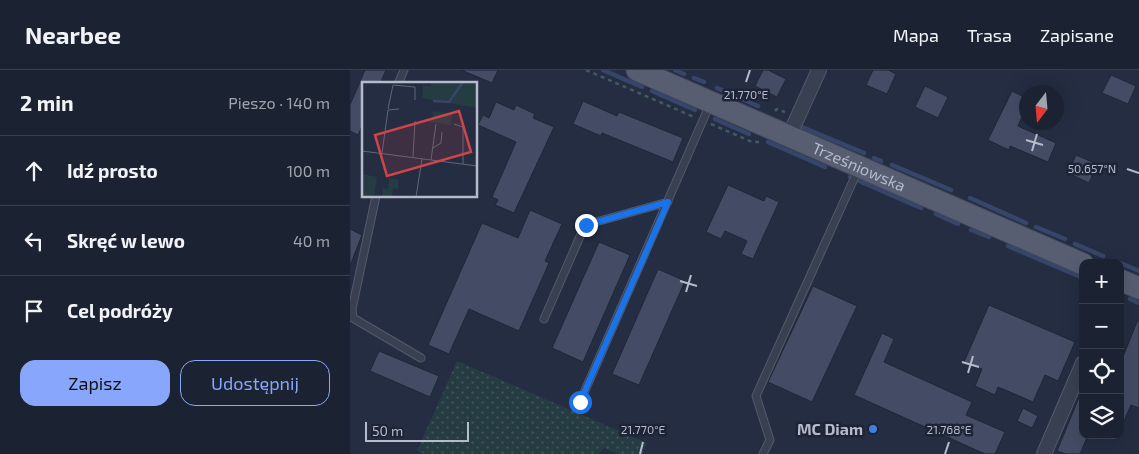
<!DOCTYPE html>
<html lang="pl">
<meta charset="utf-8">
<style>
:root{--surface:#1b2232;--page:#242a3a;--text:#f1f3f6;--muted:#a0a4ac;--line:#393f4d;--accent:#89a6fd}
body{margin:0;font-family:"Exo 2",sans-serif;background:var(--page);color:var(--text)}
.controls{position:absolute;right:15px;bottom:15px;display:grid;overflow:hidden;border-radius:10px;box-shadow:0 5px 20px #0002}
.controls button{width:45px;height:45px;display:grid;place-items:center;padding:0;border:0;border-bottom:1px solid var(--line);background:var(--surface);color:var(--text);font:25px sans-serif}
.compass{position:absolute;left:669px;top:15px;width:45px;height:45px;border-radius:50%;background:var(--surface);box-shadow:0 5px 20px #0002;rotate:196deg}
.scale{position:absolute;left:15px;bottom:12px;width:104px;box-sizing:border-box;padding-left:5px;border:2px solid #b5bbcc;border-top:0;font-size:14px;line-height:18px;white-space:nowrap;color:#b5bbcc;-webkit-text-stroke:4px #1d2437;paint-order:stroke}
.stop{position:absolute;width:15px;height:15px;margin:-11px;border:4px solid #1a73e8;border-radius:50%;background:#fff}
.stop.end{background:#1a73e8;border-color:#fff;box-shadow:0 1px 5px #0008}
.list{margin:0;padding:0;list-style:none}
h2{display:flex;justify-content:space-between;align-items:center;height:65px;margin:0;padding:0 20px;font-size:21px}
h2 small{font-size:16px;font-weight:400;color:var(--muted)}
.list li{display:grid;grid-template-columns:32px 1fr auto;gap:15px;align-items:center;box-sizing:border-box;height:70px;padding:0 20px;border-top:1px solid var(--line)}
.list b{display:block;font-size:19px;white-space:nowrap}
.list em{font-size:16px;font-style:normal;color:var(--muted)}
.actions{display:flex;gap:10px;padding:15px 20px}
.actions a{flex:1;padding:11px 0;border:1px solid var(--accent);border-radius:15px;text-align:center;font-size:18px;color:var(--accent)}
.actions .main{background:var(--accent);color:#111}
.icon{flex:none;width:28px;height:28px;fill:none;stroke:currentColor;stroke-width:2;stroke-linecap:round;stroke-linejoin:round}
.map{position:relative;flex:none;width:789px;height:384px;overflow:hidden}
header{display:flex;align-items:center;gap:30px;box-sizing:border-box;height:70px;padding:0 25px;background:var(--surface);border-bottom:1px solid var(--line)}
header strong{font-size:24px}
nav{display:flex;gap:28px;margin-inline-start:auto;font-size:18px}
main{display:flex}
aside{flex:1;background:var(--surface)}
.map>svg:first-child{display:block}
</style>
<header>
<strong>Nearbee</strong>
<nav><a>Mapa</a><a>Trasa</a><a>Zapisane</a></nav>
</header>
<main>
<aside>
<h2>2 min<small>Pieszo · 140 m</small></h2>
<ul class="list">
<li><svg class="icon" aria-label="ahead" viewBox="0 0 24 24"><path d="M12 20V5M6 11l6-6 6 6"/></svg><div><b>Idź prosto</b></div><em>100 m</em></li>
<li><svg class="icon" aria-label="left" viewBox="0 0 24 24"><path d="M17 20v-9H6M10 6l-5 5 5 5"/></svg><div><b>Skręć w lewo</b></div><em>40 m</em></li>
<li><svg class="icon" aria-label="arrive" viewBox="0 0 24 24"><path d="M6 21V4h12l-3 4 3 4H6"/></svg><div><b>Cel podróży</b></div></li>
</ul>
<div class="actions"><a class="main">Zapisz</a><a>Udostępnij</a></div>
</aside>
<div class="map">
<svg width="789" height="384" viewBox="0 0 789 384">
<defs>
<pattern id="grass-dots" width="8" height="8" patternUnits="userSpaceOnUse" patternTransform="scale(1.25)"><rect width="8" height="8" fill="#263c43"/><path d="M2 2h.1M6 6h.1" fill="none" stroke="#43565d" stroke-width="1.8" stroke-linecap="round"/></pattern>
</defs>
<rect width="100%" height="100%" fill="#242d42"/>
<path fill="url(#grass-dots)" d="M107,291l190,82 -5,11h-24l-14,-6 -5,6h-174l-8,-3z"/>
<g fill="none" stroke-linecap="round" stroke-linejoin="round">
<path stroke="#37456a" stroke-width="4.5" d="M253,0l39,17
M325,0l9,4
M344,8l10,4
M367,18l41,18
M302,21l43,19
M365,49l34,15
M452,57l62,26
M418,72l57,25
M524,88l7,3
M542,95l59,25
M500,107l71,31
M620,128l56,25
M586,144l22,10
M686,157l29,12
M621,160l18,7
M725,174l28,12
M658,176l75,32
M770,193l19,8
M780,229l9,4"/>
</g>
<path fill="#434c64" stroke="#1f2639" d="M15,0h21l-6,14h-16v38l-6,13 -8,-4v-26z
M111,0h37l-6,13z
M413,0h5l18,9 -9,18 -22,-11z
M523,0h15l8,4 -9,20 -21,-9z
M761,5l25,11 -8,18 -26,-11z
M575,16l23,11 -10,21 -23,-11z
M662,21l14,7v9l-8,19 38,17 -8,19 -38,-16 -1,4 -21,-10z
M233,31l34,15 2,-4 64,26 -10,24 -71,-29 -1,3 -28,-12z
M146,32l18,8 2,-5 19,9 -2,4 21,9 -40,86 -19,-8 3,-5 -6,-3 24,-55 -38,-17 5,-10 6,3z
M726,85l21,9 -8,19 -21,-10z
M378,115l36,16 2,-5 13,6 -26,57 -12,-5 6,-13 -22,-10 -4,8 -15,-7z
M180,140l32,14 -17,37 4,2 -30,68 -50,-22 -20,45 -21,-9 54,-122 36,15z
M0,159l12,6 -12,31z
M249,172l31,13 -47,107 -31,-14z
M308,199l27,12 -46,104 -27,-11z
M463,216l44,20 -45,96 -44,-20z
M639,235l86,37 -17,39 -13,-6 -12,27 -35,-15 -3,8 -20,-9 7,-17 -18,-7z
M789,247v91l-8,-3 -11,25v-66z
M532,263l12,6 -10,23 88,40 -6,13 39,17 -10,22h-10l-131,-59z
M29,281l60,25 -9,21 -60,-26z
M732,320l1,45h5l-8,19h-14l-9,-3z
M673,338l15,8 -6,12 -15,-7z"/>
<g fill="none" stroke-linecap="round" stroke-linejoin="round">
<defs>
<path id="service" d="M48,14l6,-14
M26,126l-24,113 1,9 68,40
M194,249l41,-94 83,-23
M230,332l130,-298
M413,384l7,-14 -14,-44 102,-226"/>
<path id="minor" d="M439,66l30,-66
M694,384l39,-91"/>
<g id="primary">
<path id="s1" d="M287,0l446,194"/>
<path d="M770,210l19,8"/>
</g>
</defs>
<use href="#service" stroke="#535a6c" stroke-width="9"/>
<use href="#minor" stroke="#535a6c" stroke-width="16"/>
<use href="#primary" stroke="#42485a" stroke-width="23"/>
<path stroke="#44595f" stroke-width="2.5" stroke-dasharray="4 4" stroke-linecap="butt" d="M236,0l108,47
M425,41l2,-2 8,3
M361,54l41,18h7"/>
<use href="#service" stroke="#394051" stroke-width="7"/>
<use href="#minor" stroke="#394051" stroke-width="14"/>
<use href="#primary" stroke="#575e71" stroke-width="21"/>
</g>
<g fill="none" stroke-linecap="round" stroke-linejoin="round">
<path stroke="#1a73e8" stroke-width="6" d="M230,332l88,-200 -82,23"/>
</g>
<path fill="none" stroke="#b5bbcc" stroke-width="2" d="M396,12l4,-12M676,70l17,5M682,81l5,-17M777,99l12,4M330,211l17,5M336,222l5,-17M612,292l17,5M618,303l5,-17M290,384l3,-12M595,384l4,-12"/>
<circle fill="#3f7fe0" stroke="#1d2437" stroke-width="2" cx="523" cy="359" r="5"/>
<g text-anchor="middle" stroke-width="5" stroke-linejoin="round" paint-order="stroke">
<g font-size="16" fill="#b5bbcc" stroke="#1d2437">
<text dy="6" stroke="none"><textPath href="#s1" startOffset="242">Trześniowska</textPath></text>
</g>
<g font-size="16" font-weight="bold" fill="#b5bbcc" stroke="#1d2437" text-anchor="end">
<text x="513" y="365">MC Diam</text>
</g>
</g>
<g transform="translate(12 12)">
<rect width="115" height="115" fill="#242d42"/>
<path d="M69,0h46v26l-55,-10 1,-13 8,1zM71,29l19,3 -2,11 -22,-3 4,-3zM0,92l15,3 -3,20h-12zM27,96l10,2 -1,9 -5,-1 -1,7 5,2h-15l1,-9 5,1z" fill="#263c43"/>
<path fill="none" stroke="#37456a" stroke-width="2.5" d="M71,19l16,1 14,-20"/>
<path fill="none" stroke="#5e6679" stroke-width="1" d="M26,27l5,-24 22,2v13M92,42l9,3v37M71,66l8,-5 1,-11M0,69l115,15M20,71l6,-43 11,-1M51,75l2,-36M69,78l5,-36M54,115l6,-38"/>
<path fill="#cf4549" fill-opacity="0.15" stroke="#cf4549" stroke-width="2.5" d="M97,29l12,41 -84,24 -12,-41z"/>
<rect width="115" height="115" fill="none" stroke="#b5bbcc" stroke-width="2.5"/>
</g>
<g font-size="12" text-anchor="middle" fill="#b5bbcc" stroke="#1d2437" stroke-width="5" stroke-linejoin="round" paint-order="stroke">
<text x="396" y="29">21.770°E</text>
<text x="742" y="103">50.657°N</text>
<text x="293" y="364">21.770°E</text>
<text x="599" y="364">21.768°E</text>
</g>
</svg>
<div class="controls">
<button>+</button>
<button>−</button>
<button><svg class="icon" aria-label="locate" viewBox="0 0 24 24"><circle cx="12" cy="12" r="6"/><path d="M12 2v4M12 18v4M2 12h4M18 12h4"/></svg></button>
<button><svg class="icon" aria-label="layers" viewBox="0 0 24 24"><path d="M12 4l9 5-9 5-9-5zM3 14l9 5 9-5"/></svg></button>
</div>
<svg class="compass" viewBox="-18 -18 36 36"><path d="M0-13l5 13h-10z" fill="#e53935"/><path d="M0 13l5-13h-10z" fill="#a0a4ac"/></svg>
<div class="scale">50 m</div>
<div class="stop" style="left:230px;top:332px"></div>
<div class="stop end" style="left:236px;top:155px"></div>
</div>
</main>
